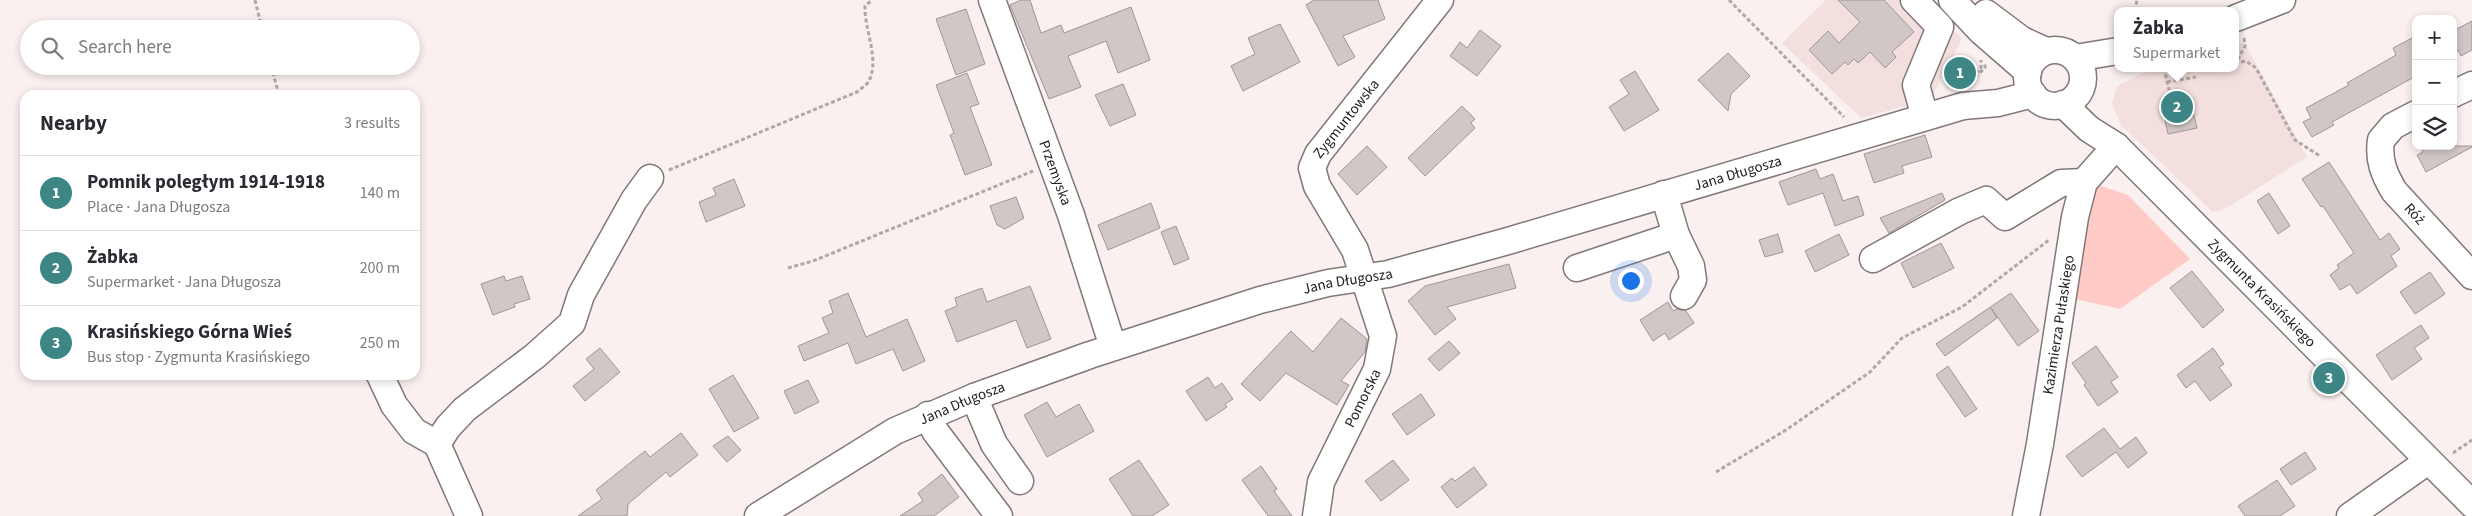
<!DOCTYPE html>
<meta charset="utf-8">
<style>
:root{--surface:#fff;--page:#f2f2f3;--text:#2b2b33;--muted:#7c7c81;--line:#e1e1e2;--accent:#3e8686}
body{margin:0;font-family:"Source Sans 3",sans-serif;background:var(--page);color:var(--text)}
.controls{position:absolute;right:15px;top:15px;display:grid;overflow:hidden;border-radius:10px;box-shadow:0 2px 8px #0003}
.controls button{width:45px;height:45px;display:grid;place-items:center;padding:0;border:0;border-bottom:1px solid var(--line);background:var(--surface);color:var(--text);font:25px sans-serif}
.you{position:absolute;left:1630px;top:280px;width:18px;height:18px;margin:-12px;border:4px solid #fff;border-radius:50%;background:#1a73e8;box-shadow:0 0 0 8px #1a73e833}
.badge{display:grid;place-items:center;width:32px;height:32px;border-radius:50%;background:var(--accent);color:#fff;font-size:16px;font-weight:700}
.pin{position:absolute;translate:-50% -50%;border:2px solid #fff;box-shadow:0 1px 5px #0006}
.popup{position:absolute;left:2114px;top:7px;width:125px;height:65px;box-sizing:border-box;display:grid;place-content:center;border-radius:10px;background:var(--surface);filter:drop-shadow(0 1px 4px #0005);font-size:16px;white-space:nowrap;color:var(--muted)}
.popup b{font-size:19px;color:var(--text)}
.popup::after{content:'';position:absolute;left:50%;top:100%;margin-left:-10px;border:10px solid transparent;border-top-color:var(--surface)}
.list{margin:0;padding:0;list-style:none}
h2{display:flex;justify-content:space-between;align-items:center;height:65px;margin:0;padding:0 20px;font-size:21px}
h2 small{font-size:16px;font-weight:400;color:var(--muted)}
.list li{display:grid;grid-template-columns:32px 1fr auto;gap:15px;align-items:center;box-sizing:border-box;height:75px;padding:0 20px;border-top:1px solid var(--line)}
.list b{display:block;font-size:19px;white-space:nowrap}
.list p{margin:0;font-size:16px;white-space:nowrap;color:var(--muted)}
.list em{font-size:16px;font-style:normal;color:var(--muted)}
.icon{flex:none;width:28px;height:28px;fill:none;stroke:currentColor;stroke-width:2;stroke-linecap:round;stroke-linejoin:round}
.map{position:relative;flex:none;width:2472px;height:516px;overflow:hidden}
.search{position:absolute;background:var(--surface);box-shadow:0 2px 8px #0003;left:20px;top:20px;width:400px;height:55px;display:flex;align-items:center;gap:12px;box-sizing:border-box;padding:0 18px;border-radius:28px;color:var(--muted);font-size:19px}
.panel{position:absolute;background:var(--surface);box-shadow:0 2px 8px #0003;left:20px;top:90px;width:400px;height:290px;border-radius:15px}
.map>svg:first-child{display:block}
</style>
<div class="map">
<svg width="2472" height="516" viewBox="0 0 2472 516">
<rect width="100%" height="100%" fill="#faf0ef"/>
<path fill="#f3e0de" d="M1826,0h99l37,39 -31,60 -70,19 -79,-75z
M2244,42l63,115 -82,52 -12,3 -92,-87 -9,-21 5,-18 28,-14 19,-4h72v-23z"/>
<path fill="#ffcbc7" d="M2098,185l30,10 62,64 -70,50 -45,-10 15,-89z"/>
<path fill="#d1c7c7" stroke="#a09695" d="M1021,0h9l11,33 20,-8 3,8 67,-26 19,53 -32,13 -12,-32 -38,15 13,31 -32,12 -39,-94z
M1314,0h64l7,19 -42,17 12,21 -17,9 -32,-61z
M1838,0h46l30,32 -22,20 4,5 -11,11 -15,-16 -12,11 -4,-4 -6,6 -3,-3 -13,12 -23,-24 19,-19 11,12 21,-21z
M966,9l19,55 -29,11 -20,-56z
M2472,21v29l-11,6 -3,-6 -5,2v-21z
M1280,24l20,38 -57,29 -12,-25 24,-12 -7,-16z
M1480,30l21,16 -24,30 -27,-20 10,-14 7,6z
M2416,36v40l-84,46 2,3 -22,12 -9,-15 8,-4 -5,-10 43,-23 -2,-2 49,-28 -3,-7z
M1728,53l22,23 -19,18 -3,17 -30,-31z
M1635,71l24,39 -35,21 -15,-24 20,-13 -9,-14z
M967,73l12,31 -9,3 22,58 -27,10 -15,-40 4,-2 -18,-48z
M1123,84l13,31 -26,11 -15,-31z
M2189,96l8,32 -29,6 -7,-32z
M1462,106l13,13 -4,4 4,5 -50,48 -17,-18z
M1925,135l7,22 -30,9 2,7 -30,10 -10,-29z
M1367,146l20,21 -30,28 -19,-21z
M2420,146h52v1l-46,25 -9,-17 6,-3z
M2329,162l51,78 9,-7 11,16 -9,7 6,10 -40,28 -7,-10 -10,6 -10,-15 9,-7 -2,-3 17,-12 -31,-47 -2,1 -19,-28z
M1816,169l4,10 13,-5 10,27 15,-5 6,19 -29,11 -12,-33 -35,12 -9,-23z
M734,179l11,27 -39,16 -7,-20 17,-7 -3,-7z
M1942,193l3,7 -56,33 -9,-15z
M2269,193l21,33 -12,8 -21,-33z
M1016,197l8,21 -19,11 -8,-4 -7,-19z
M1151,203l9,25 -52,22 -10,-25z
M1176,226l13,33 -15,6 -13,-33z
M1778,234l5,18 -18,5 -6,-17z
M1839,234l10,21 -34,17 -10,-21z
M1941,243l13,25 -41,20 -12,-25z
M1509,264l7,24 -69,19 9,12 -21,16 -27,-34 17,-15z
M2192,271l32,39 -21,18 -33,-40z
M2430,272l15,22 -30,20 -15,-22z
M504,276l2,5 16,-5 8,23 -16,5 1,3 -22,8 -12,-31z
M1030,286l21,53 -24,9 -11,-28 -59,22 -12,-31 12,-5 -2,-8 27,-10 5,14z
M848,293l18,44 41,-18 18,42 -22,10 -10,-22 -37,15 -8,-21 -44,18 -6,-15 31,-13 -7,-15 11,-5 -4,-12z
M2011,293l28,38 -21,15 -27,-38 6,10 -52,38 -9,-12z
M1668,302l5,9 4,-2 9,2 8,12 -25,17 -4,-7 -12,8 -13,-21z
M1341,318l26,21 -2,13 -24,29 8,4 -12,20 -51,-32 -26,28 -19,-17 50,-53 22,21z
M2421,325l8,13 -15,10 8,11 -30,21 -16,-25z
M1449,341l11,12 -21,18 -11,-12z
M2096,346l22,31 -7,5 7,10 -20,14 -14,-21 2,-2 -14,-20z
M600,348l20,24 -35,29 -12,-15 21,-17 -8,-10z
M2213,348l11,16 -5,3 13,18 -22,16 -15,-20 -9,7 -9,-13z
M1948,366l29,43 -12,8 -29,-42z
M733,375l26,43 -25,14 -25,-43z
M1208,377l7,11 7,-5 11,16 -8,5 2,3 -21,14 -20,-30z
M808,380l11,22 -24,12 -11,-23z
M1421,394l14,21 -28,20 -15,-21z
M1047,402l9,15 23,-13 15,27 -47,26 -23,-42z
M2104,428l16,21 16,-12 11,16 -19,15 -12,-16 -34,25 -16,-21z
M681,433l17,22 -28,22 -4,-5 -38,32 -1,12h-49l24,-17 -6,-9 49,-39 5,6z
M728,436l13,14 -14,12 -14,-16z
M2305,452l11,17 -25,16 -11,-16z
M1139,460l30,45 -17,11h-19l-24,-37z
M1393,460l16,20 -28,21 -16,-20z
M1261,466l16,23 -3,2 18,25h-24l-26,-36z
M1474,467l13,18 -30,23 -16,-21 11,-9 3,3z
M942,474l17,23 -25,19h-34l23,-15 -5,-8z
M2277,480l18,26 -15,10h-35l-7,-10z"/>
<g fill="none" stroke-linecap="round" stroke-linejoin="round">
<defs>
<g id="minor">
<path id="s1" d="M992,0l79,215 42,132"/>
<path d="M1914,0l26,27 -24,58 9,32"/>
<path d="M1952,0l29,31 47,41"/>
<path d="M1986,13l36,27 24,11"/>
<path d="M2236,18l46,-18"/>
<circle cx="2055" cy="78" r="28"/>
<path d="M2075,58l43,-7"/>
<path d="M2453,94l19,-9"/>
<path id="s2" d="M2063,104l26,25 27,17 356,358"/>
<path id="s3" d="M2416,114l-23,12 -12,14c-3,20 3,34 13,51l78,85"/>
<path d="M1664,194l12,41 15,31 2,14 -9,16"/>
<path d="M1873,259l87,-48 26,-11 19,17 56,-34 23,-1"/>
<path d="M1577,268l99,-33"/>
<path d="M380,375l14,30 20,26 23,13"/>
<path d="M974,397l20,47 26,37"/>
<path d="M928,415l7,16 64,85"/>
<path d="M469,516l-32,-72 11,-17 17,-18 70,-53 37,-33 9,-28 53,-95 16,-22"/>
<path id="s4" d="M758,516l137,-85 79,-34 116,-42 170,-55 68,-17 60,-9 120,-33 455,-135 35,-3 35,-9"/>
<path id="s5" d="M1316,516l5,-34 56,-113 6,-33 -28,-86 -38,-64 -5,-18 6,-14 122,-154"/>
<path id="s6" d="M2026,516l14,-72 35,-227 9,-35 32,-36"/>
<path d="M2350,516l78,-55"/>
</g>
</defs>
<use href="#minor" stroke="#817877" stroke-width="29"/>
<path stroke="#b0a8a8" stroke-width="3" stroke-dasharray="4 2.5" stroke-linecap="butt" d="M255,0l7,29
M1729,0l115,117
M2135,11l2,-11
M2244,38l1,8 -9,17 10,-2 10,7 39,72 25,16
M271,66l8,29
M2164,68l5,22
M1975,77l10,-9v-5
M2167,82l29,-5
M1967,83l14,-15v-8
M669,170l188,-78c3,-3 10,-7 12,-11 11,-22 -5,-52 -4,-75l7,-6
M788,268l25,-7 220,-90
M2453,453l19,-13
M1716,472l70,-42 84,-58 32,-34 60,-31 87,-67"/>
<use href="#minor" stroke="#fff" stroke-width="26"/>
</g>
<g text-anchor="middle" stroke-width="4" stroke-linejoin="round" paint-order="stroke">
<g font-size="15" fill="#252121" stroke="#fff">
<text dy="5" stroke="none"><textPath href="#s5" startOffset="438">Zygmuntowska</textPath></text>
<text dy="5" stroke="none"><textPath href="#s4" startOffset="1044">Jana Długosza</textPath></text>
<text dy="5" stroke="none"><textPath href="#s1" startOffset="184">Przemyska</textPath></text>
<text dy="5" stroke="none"><textPath href="#s3" startOffset="129">Róż</textPath></text>
<text dy="5" stroke="none"><textPath href="#s4" startOffset="639">Jana Długosza</textPath></text>
<text dy="5" stroke="none"><textPath href="#s2" startOffset="275">Zygmunta Krasińskiego</textPath></text>
<text dy="5" stroke="none"><textPath href="#s6" startOffset="194">Kazimierza Pułaskiego</textPath></text>
<text dy="5" stroke="none"><textPath href="#s5" startOffset="128">Pomorska</textPath></text>
<text dy="5" stroke="none"><textPath href="#s4" startOffset="234">Jana Długosza</textPath></text>
</g>
</g>
</svg>
<div class="controls">
<button>+</button>
<button>−</button>
<button><svg class="icon" aria-label="layers" viewBox="0 0 24 24"><path d="M12 4l9 5-9 5-9-5zM3 14l9 5 9-5"/></svg></button>
</div>
<div class="you"></div>
<div class="pin badge" style="left:1960px;top:73px">1</div>
<div class="pin badge" style="left:2177px;top:107px">2</div>
<div class="popup"><b>Żabka</b>Supermarket</div>
<div class="pin badge" style="left:2329px;top:378px">3</div>
<div class="search"><svg class="icon" aria-label="search" viewBox="0 0 24 24"><circle cx="10" cy="10" r="6"/><path d="M15 15l6 6"/></svg>Search here</div>
<section class="panel">
<h2>Nearby<small>3 results</small></h2>
<ul class="list">
<li><span class="badge">1</span><div><b>Pomnik poległym 1914-1918</b><p>Place · Jana Długosza</p></div><em>140 m</em></li>
<li><span class="badge">2</span><div><b>Żabka</b><p>Supermarket · Jana Długosza</p></div><em>200 m</em></li>
<li><span class="badge">3</span><div><b>Krasińskiego Górna Wieś</b><p>Bus stop · Zygmunta Krasińskiego</p></div><em>250 m</em></li>
</ul>
</section>
</div>
